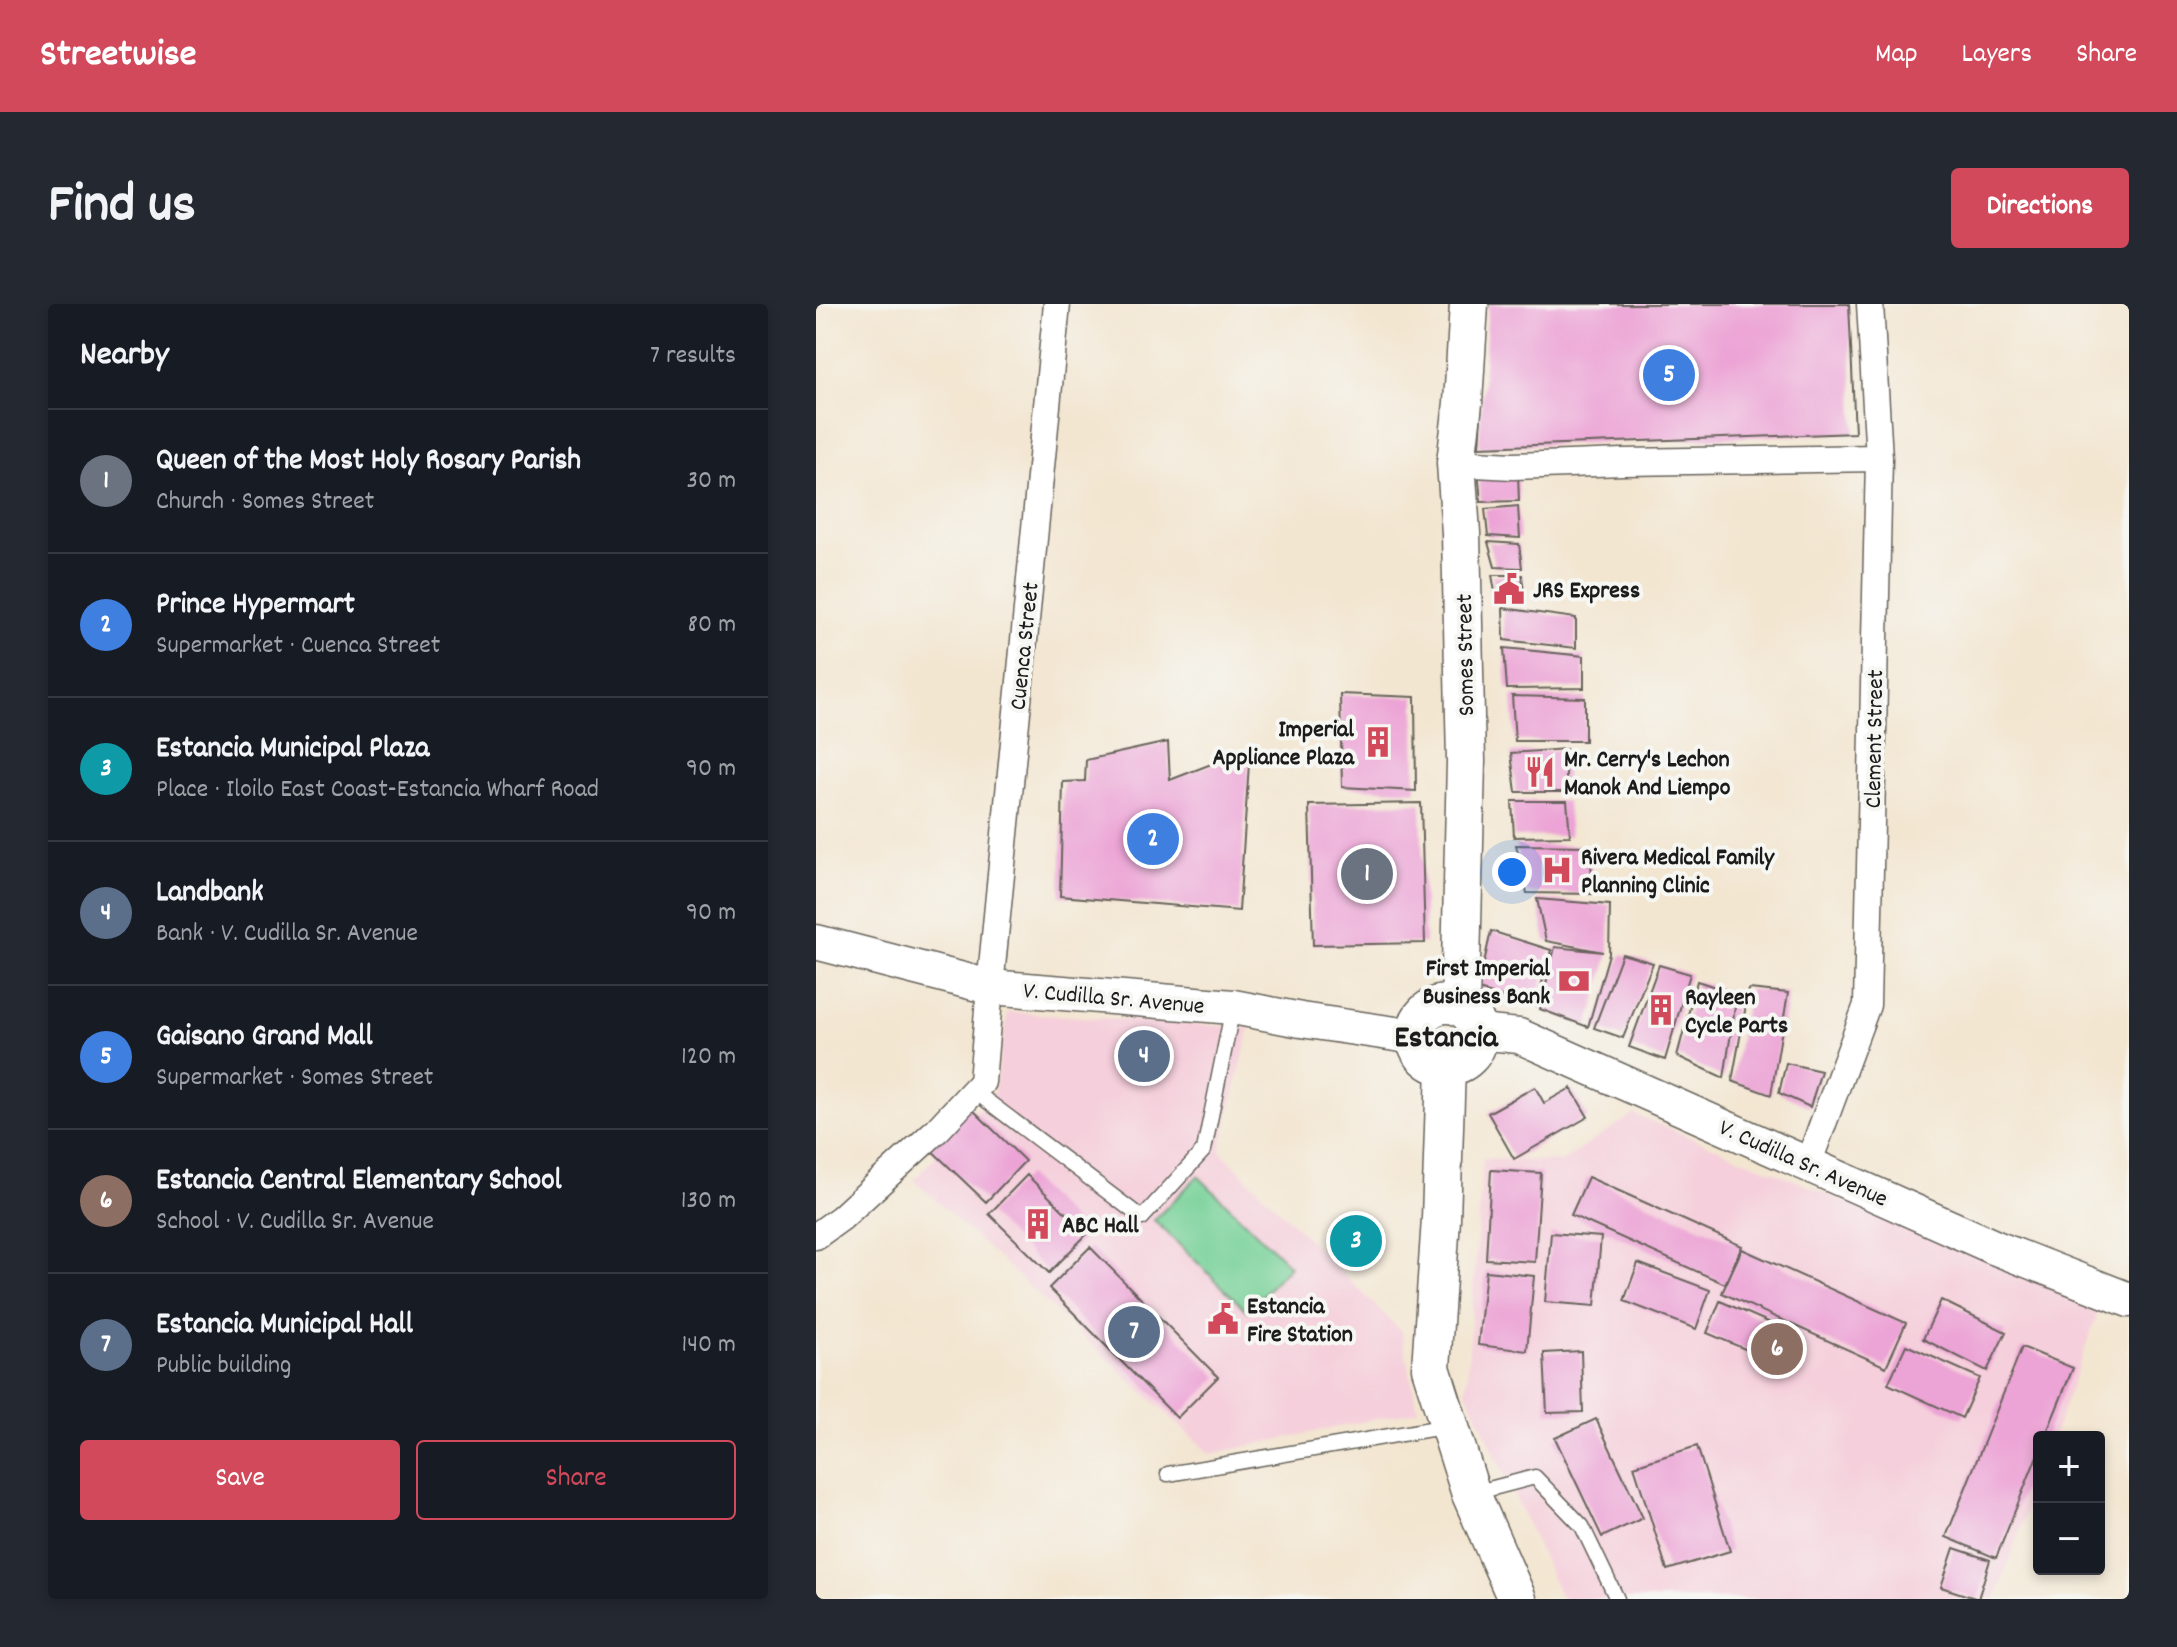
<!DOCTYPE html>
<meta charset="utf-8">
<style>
:root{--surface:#171b24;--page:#242831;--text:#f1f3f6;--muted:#9ea1a6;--line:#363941;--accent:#d1495b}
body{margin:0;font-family:Dekko,sans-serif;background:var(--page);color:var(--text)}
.controls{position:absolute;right:24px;bottom:24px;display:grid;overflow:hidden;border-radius:8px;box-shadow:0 4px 12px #0003}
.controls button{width:72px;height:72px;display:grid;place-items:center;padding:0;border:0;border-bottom:2px solid var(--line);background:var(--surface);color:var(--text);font:40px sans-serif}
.you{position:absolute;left:696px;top:568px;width:28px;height:28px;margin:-20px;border:6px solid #fff;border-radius:50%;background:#1a73e8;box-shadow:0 0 0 12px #1a73e833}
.badge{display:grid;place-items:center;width:52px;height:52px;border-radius:50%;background:var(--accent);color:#fff;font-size:26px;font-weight:700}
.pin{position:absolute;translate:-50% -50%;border:4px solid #fff;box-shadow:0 2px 8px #0006}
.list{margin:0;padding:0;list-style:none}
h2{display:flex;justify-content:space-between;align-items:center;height:104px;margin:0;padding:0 32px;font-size:34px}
h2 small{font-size:26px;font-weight:400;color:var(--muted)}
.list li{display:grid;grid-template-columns:52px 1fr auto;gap:24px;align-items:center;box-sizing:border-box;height:144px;padding:0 32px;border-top:2px solid var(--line)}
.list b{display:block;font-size:30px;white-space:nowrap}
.list p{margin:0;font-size:26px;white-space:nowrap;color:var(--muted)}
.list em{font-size:26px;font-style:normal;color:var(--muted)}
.actions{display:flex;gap:16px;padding:24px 32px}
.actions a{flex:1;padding:18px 0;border:2px solid var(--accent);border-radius:8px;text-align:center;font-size:28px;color:var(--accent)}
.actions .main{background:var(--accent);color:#fff}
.map{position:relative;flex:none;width:1313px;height:1295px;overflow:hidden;border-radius:8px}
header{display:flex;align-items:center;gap:48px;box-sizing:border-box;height:112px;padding:0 40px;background:var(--accent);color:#fff}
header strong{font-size:38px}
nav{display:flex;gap:44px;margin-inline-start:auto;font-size:28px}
.intro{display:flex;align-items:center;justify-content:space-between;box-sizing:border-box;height:192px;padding:0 48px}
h1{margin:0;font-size:56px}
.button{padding:20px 36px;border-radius:8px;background:var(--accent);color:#fff;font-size:28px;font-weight:700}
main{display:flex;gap:48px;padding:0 48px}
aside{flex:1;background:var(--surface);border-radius:8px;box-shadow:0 4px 12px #0003}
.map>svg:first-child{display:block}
</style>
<header>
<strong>Streetwise</strong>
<nav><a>Map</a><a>Layers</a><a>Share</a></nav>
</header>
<div class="intro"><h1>Find us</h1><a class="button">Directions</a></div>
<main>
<aside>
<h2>Nearby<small>7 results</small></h2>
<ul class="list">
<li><span class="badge" style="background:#6b7280">1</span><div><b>Queen of the Most Holy Rosary Parish</b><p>Church · Somes Street</p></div><em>30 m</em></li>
<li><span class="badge" style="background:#3f7fe0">2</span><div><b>Prince Hypermart</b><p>Supermarket · Cuenca Street</p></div><em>80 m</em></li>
<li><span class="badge" style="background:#0f9aa8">3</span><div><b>Estancia Municipal Plaza</b><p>Place · Iloilo East Coast-Estancia Wharf Road</p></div><em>90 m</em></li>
<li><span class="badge" style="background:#5c6f8a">4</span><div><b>Landbank</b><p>Bank · V. Cudilla Sr. Avenue</p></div><em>90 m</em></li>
<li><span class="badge" style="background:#3f7fe0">5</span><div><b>Gaisano Grand Mall</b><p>Supermarket · Somes Street</p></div><em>120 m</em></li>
<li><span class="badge" style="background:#8d6e63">6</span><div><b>Estancia Central Elementary School</b><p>School · V. Cudilla Sr. Avenue</p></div><em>130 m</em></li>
<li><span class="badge" style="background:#5c6f8a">7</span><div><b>Estancia Municipal Hall</b><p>Public building</p></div><em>140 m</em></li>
</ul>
<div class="actions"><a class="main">Save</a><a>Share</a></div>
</aside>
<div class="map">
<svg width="1313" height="1295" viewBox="0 0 1313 1295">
<rect width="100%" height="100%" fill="#f6f6f2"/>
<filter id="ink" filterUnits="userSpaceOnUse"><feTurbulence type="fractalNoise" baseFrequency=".0125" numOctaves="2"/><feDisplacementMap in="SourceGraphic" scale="16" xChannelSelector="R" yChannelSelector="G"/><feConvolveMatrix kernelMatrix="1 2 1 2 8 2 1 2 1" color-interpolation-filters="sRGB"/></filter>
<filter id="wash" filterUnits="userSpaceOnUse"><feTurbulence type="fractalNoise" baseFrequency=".006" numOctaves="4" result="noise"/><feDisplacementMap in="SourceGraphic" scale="32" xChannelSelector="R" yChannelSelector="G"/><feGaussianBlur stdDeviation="1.8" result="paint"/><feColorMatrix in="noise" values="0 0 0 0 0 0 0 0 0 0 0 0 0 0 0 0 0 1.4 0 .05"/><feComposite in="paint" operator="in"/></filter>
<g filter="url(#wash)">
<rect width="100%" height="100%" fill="#f3e6d1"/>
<path fill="#f5cfdb" d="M192,708l242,16 -30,123 181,180 17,79 -208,44 -296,-274 80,-88z
M818,810l466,193 -47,130h-14v40l-44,122h-433l-96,-208 17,-233 78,4z"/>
<path fill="#76d097" stroke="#49765a" stroke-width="2" d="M382,872l92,90 -43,45 -93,-91z"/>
<g id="blocks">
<path fill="#eca3d5" d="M672,0h361l6,129 -376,14z
M662,166l40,4 1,27 -38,1z
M702,202l2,32 -32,-2 -3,-27z
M672,238l31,2 3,24 -27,-1z
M676,271h30l3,28h-28z
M687,304l73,10v30l-72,-8z
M688,344l80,8v32l-77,1z
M524,390l75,3 1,94 -74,-4z
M696,392l73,2v43h-70z
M352,438l2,38 80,-31 -11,162 -179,-15 3,-114 22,-1 1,-21z
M750,445v43h-50l-5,-39z
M696,497h55l3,35 -56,1z
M605,499l4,140 -112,2 -4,-140z
M700,541l73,1 5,48 -67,-1z
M721,595l73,6 -1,49 -21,73 -48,-18 15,-62 48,5 -57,-11z
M675,627l60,19 -15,56 -58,-16z
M806,650l31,9 -30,75 -29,-10z
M843,661l31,9 -25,86 -36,-13z
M881,677l40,13 -13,84 -47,-22z
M933,685l39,4 -17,102 -39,-14z
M970,759l35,8 -11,36 -31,-14z
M719,783l9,16 27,-15 17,29 -74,42 -26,-46z
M152,801l57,56 -39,41 -58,-55z
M675,866l50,3 -6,89 -49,-3z
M211,871l60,59 -38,39 -60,-59z
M772,873l154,69 -17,38 -154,-69z
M735,929l50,4 -6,69 -50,-4z
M274,943l128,130 -41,41 -128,-130z
M926,945l164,74 -20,44 -164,-74z
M822,959l72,27 -14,39 -72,-28z
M670,967l48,5 -7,75 -49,-6z
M1125,996l65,32 -19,39 -64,-32z
M904,997l78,34 -13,31 -78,-33z
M1090,1041l74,33 -18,40 -74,-34z
M1206,1043l51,21 -28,69h-6v14l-43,107 -50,-21z
M765,1047l2,61 -36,1 -3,-60z
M780,1115l47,99 -41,19 -47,-99z
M881,1142l33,105 -63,19 -33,-104z
M1138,1244l36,12 -12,39 -37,-12z"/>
</g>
</g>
<g filter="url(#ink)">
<use href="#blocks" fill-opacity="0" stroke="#67635b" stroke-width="2"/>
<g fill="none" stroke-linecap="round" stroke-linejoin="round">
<defs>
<path id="service" d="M158,787l168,127 62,-68 29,-143
M352,1170l280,-48
M658,1189l61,-16 47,49 35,73"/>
<path id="minor" d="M640,159l57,3 110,-4 256,-4
M992,860l59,-159 12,-547 -9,-154
M0,932l25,-18 97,-89 44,-47 8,-95 67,-683"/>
<path id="tertiary" d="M0,638l174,45 243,20 68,13 115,17
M662,728l41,4 477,212 133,52"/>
<path id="secondary" d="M600 731a31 31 0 1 1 62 0a31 31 0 1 1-62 0Z
M644,702l6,-244 -5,-229 -5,-70 7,-60 6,-99
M630,763l-5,152 -10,149 40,126 46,105"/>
</defs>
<use href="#service" stroke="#67635b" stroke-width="17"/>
<use href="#minor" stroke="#67635b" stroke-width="29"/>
<use href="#tertiary" stroke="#67635b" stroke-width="37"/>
<use href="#secondary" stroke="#67635b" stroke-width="41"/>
<use href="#service" stroke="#fff" stroke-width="14"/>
<use href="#minor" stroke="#fff" stroke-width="26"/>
<use href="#tertiary" stroke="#fff" stroke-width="34"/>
<use href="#secondary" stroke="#fff" stroke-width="38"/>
</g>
</g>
<defs>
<symbol id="civic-bare" viewBox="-9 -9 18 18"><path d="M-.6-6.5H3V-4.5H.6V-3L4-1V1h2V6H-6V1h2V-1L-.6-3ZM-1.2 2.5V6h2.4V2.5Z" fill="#d1495b" stroke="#f6f6f2" stroke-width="2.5" paint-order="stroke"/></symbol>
<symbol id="building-bare" viewBox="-9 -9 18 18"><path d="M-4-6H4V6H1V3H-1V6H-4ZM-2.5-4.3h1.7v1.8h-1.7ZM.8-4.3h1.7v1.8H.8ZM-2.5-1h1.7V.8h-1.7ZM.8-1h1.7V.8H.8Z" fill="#d1495b" stroke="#f6f6f2" stroke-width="2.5" paint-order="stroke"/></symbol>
<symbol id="restaurant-bare" viewBox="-9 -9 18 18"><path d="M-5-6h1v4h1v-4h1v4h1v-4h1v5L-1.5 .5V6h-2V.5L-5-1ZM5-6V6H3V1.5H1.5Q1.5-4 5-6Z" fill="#d1495b" stroke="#f6f6f2" stroke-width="2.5" paint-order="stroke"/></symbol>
<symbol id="hospital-bare" viewBox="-9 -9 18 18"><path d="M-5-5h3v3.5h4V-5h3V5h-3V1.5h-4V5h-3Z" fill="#d1495b" stroke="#f6f6f2" stroke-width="2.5" paint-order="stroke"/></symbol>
<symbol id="bank-bare" viewBox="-9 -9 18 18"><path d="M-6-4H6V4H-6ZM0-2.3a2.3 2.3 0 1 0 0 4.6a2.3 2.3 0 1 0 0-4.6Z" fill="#d1495b" stroke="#f6f6f2" stroke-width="2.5" paint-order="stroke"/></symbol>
</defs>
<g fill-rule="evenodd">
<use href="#civic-bare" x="671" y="263" width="44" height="44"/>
<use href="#building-bare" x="540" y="416" width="44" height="44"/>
<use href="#restaurant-bare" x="702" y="446" width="44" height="44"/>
<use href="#hospital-bare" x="719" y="544" width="44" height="44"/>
<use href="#bank-bare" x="736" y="655" width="44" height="44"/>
<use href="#building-bare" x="823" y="684" width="44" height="44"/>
<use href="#building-bare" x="200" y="898" width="44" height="44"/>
<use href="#civic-bare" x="385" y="993" width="44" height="44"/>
</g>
<g text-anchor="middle" stroke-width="8" stroke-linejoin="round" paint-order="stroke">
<g font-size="24" font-weight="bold" fill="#1c1c1c" stroke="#f6f6f2" text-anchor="start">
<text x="717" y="293">JRS Express</text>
<text x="538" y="432" text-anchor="end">Imperial<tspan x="538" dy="28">Appliance Plaza</tspan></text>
<text x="748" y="462">Mr. Cerry's Lechon<tspan x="748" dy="28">Manok And Liempo</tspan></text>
<text x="765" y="560">Rivera Medical Family<tspan x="765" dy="28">Planning Clinic</tspan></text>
<text x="734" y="671" text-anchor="end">First Imperial<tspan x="734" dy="28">Business Bank</tspan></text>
<text x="869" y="700">Rayleen<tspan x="869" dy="28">Cycle Parts</tspan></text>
<text x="246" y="928">ABC Hall</text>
<text x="431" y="1009">Estancia<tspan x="431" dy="28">Fire Station</tspan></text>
</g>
<g font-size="24" fill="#1c1c1c" stroke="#f6f6f2">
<text transform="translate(207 342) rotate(-84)" y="8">Cuenca Street</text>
<text transform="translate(648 351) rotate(-91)" y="8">Somes Street</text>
<text transform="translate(1057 435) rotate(-89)" y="8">Clement Street</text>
<text transform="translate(298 693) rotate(5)" y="8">V. Cudilla Sr. Avenue</text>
<text transform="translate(988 858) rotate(24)" y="8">V. Cudilla Sr. Avenue</text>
</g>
<g font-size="32" font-weight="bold" fill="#1c1c1c" stroke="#f6f6f2">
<text x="630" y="742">Estancia</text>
</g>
</g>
</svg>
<div class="controls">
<button>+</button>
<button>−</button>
</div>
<div class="you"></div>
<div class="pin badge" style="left:551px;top:570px;background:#6b7280">1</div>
<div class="pin badge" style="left:337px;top:535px;background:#3f7fe0">2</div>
<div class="pin badge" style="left:540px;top:937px;background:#0f9aa8">3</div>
<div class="pin badge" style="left:328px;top:752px;background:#5c6f8a">4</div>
<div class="pin badge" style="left:853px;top:71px;background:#3f7fe0">5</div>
<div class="pin badge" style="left:961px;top:1045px;background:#8d6e63">6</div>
<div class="pin badge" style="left:318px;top:1028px;background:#5c6f8a">7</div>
</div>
</main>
